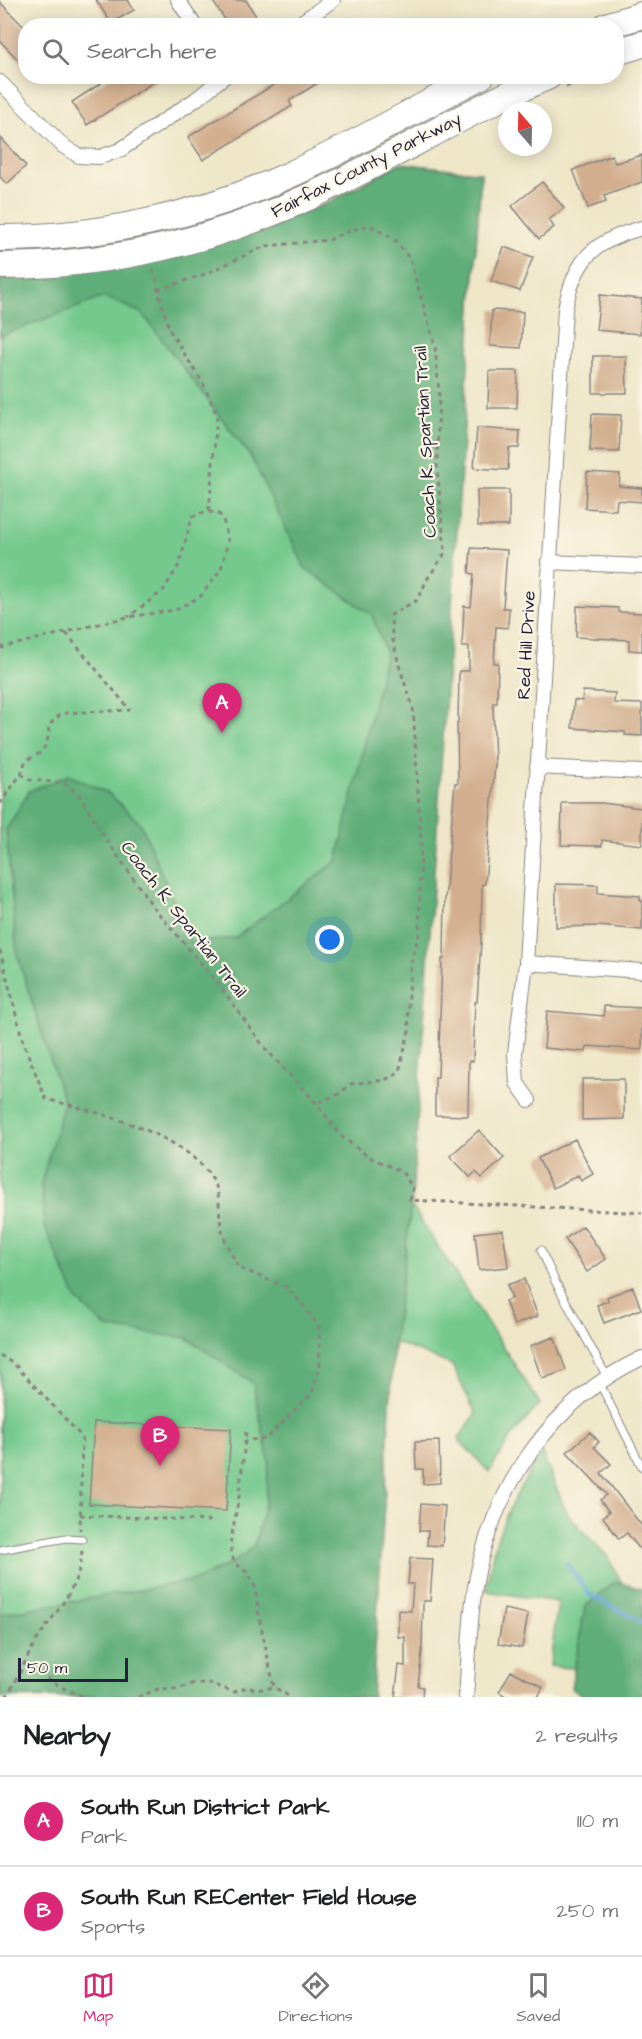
<!DOCTYPE html>
<style>
:root{--surface:#fff;--page:#f6f6f6;--text:#202124;--muted:#757577;--line:#e0e0e0;--accent:#db2777}
body{margin:0;font-family:"Architects Daughter",sans-serif;background:var(--page);color:var(--text)}
.compass{position:absolute;left:498px;top:102px;width:54px;height:54px;border-radius:50%;background:var(--surface);box-shadow:0 3px 15px #0003;rotate:340deg}
.scale{position:absolute;left:18px;bottom:15px;width:110px;box-sizing:border-box;padding-left:6px;border:3px solid #22223b;border-top:0;font-size:16px;line-height:21px;white-space:nowrap;color:#22223b;-webkit-text-stroke:4px #fcf5e5;paint-order:stroke}
.you{position:absolute;left:330px;top:940px;width:21px;height:21px;margin:-15px;border:4px solid #fff;border-radius:50%;background:#1a73e8;box-shadow:0 0 0 9px #1a73e833}
.badge{display:grid;place-items:center;width:39px;height:39px;border-radius:50%;background:var(--accent);color:#fff;font-size:20px;font-weight:700}
.pin{position:absolute;translate:-50% -50px;filter:drop-shadow(0 2px 3px #0008)}
.pin::after{content:'';position:absolute;top:32px;width:21px;height:18px;background:inherit;clip-path:polygon(0 0,100% 0,50% 100%)}
.list{margin:0;padding:0;list-style:none}
h2{display:flex;justify-content:space-between;align-items:center;height:78px;margin:0;padding:0 24px;font-size:26px}
h2 small{font-size:20px;font-weight:400;color:var(--muted)}
.list li{display:grid;grid-template-columns:39px 1fr auto;gap:18px;align-items:center;box-sizing:border-box;height:90px;padding:0 24px;border-top:2px solid var(--line)}
.list b{display:block;font-size:22px;white-space:nowrap}
.list p{margin:0;font-size:20px;white-space:nowrap;color:var(--muted)}
.list em{font-size:20px;font-style:normal;color:var(--muted)}
.icon{flex:none;width:33px;height:33px;fill:none;stroke:currentColor;stroke-width:2;stroke-linecap:round;stroke-linejoin:round}
.map{position:relative;flex:none;width:642px;height:1697px;overflow:hidden}
.search{position:absolute;background:var(--surface);box-shadow:0 3px 15px #0003;left:18px;right:18px;top:18px;height:66px;display:flex;align-items:center;gap:15px;box-sizing:border-box;padding:0 21px;border-radius:24px;color:var(--muted);font-size:22px}
.sheet{height:258px;background:var(--surface)}
nav{display:flex;justify-content:space-around;align-items:center;box-sizing:border-box;height:84px;border-top:2px solid var(--line);background:var(--surface);font-size:16px;color:var(--muted)}
nav a{display:grid;justify-items:center;gap:3px}
nav .on{color:var(--accent)}
.map>svg:first-child{display:block}
</style>
<div class="map">
<svg width="642" height="1697" viewBox="0 0 642 1697">
<rect width="100%" height="100%" fill="#fcf5e5"/>
<filter id="ink" filterUnits="userSpaceOnUse"><feTurbulence type="fractalNoise" baseFrequency=".0167" numOctaves="2"/><feDisplacementMap in="SourceGraphic" scale="12" xChannelSelector="R" yChannelSelector="G"/><feConvolveMatrix kernelMatrix="1 2 1 2 8 2 1 2 1" color-interpolation-filters="sRGB"/></filter>
<filter id="wash" filterUnits="userSpaceOnUse"><feTurbulence type="fractalNoise" baseFrequency=".008" numOctaves="4" result="noise"/><feDisplacementMap in="SourceGraphic" scale="24" xChannelSelector="R" yChannelSelector="G"/><feGaussianBlur stdDeviation="1.35" result="paint"/><feColorMatrix in="noise" values="0 0 0 0 0 0 0 0 0 0 0 0 0 0 0 0 0 1.4 0 .05"/><feComposite in="paint" operator="in"/></filter>
<g filter="url(#wash)">
<rect width="100%" height="100%" fill="#eee6c7"/>
<path fill="#74c98d" stroke="#4b7664" stroke-width="1.5" d="M400,163l81,10 -71,1035h3l127,196 -29,33 -22,35 -31,-33 18,-25 -24,-49 -58,-23 -22,355h-372v-1419l203,-33 121,-40z
M542,1453l25,61 40,42 19,35 16,-3v87l-92,-9 8,-64 -72,-11c3,-15 5,-31 9,-46 11,-34 27,-63 47,-92z"/>
<path fill="#5fad78" stroke="#40685a" stroke-width="1.5" d="M400,163l81,10 -69,1027 -18,141 -22,356h-372v-83l196,-34 38,-18 20,-16 11,-41 4,-43 -16,-79 -66,-45 -80,-10 -30,-28 -33,-74 -3,-43 23,-80 -47,-149 -11,-124 23,-39 40,-16 39,18 33,31 50,119 44,-5 102,-77 49,-208 -14,-38 -67,-47 -54,-111 -109,-144 -38,-16 -104,39v-58l203,-33 121,-40z
M615,1581l27,8v108h-58l-13,-9 14,-81z"/>
<g fill="none" stroke-linecap="round" stroke-linejoin="round">
<path stroke="#5ea2d3" stroke-width="4.5" d="M567,1564l23,31 52,27"/>
</g>
<g id="blocks">
<path fill="#d2ae8e" d="M96,0h32l6,10 -23,13z
M212,0h34l11,18 -11,8h-17z
M0,2l26,27v39l-26,-27z
M112,76h51l-76,49 -15,-23z
M288,76h41l-40,25 3,5 -89,54 -15,-23z
M0,137l26,29 -19,18 -7,-7z
M612,155l3,8 27,-8v27l-38,14 2,6 -18,6 -15,-38z
M542,182l22,26 -15,12 5,7 -15,12 -27,-33z
M504,247l29,10 -13,34 -29,-10z
M600,295l42,4 -2,35 -44,-4z
M492,310l31,2 -2,36 -31,-2z
M593,356h33l1,37h-34z
M489,371h29l-1,37h-29z
M592,414l29,1 -2,37 -29,-1z
M477,428l43,3 -1,17h-10l-1,22 -34,-2z
M587,472l33,2 -1,12 23,2v14l-25,-2 -1,10 -31,-2z
M477,490h32v36h-31z
M471,548l36,2 -4,58h6l-1,20 -12,-1 -2,36h4l-1,40h-4l2,61 -10,120h-3l-1,58 -4,60h-2l-2,59h-4l-1,55 -33,-1v-38h3l4,-118h2l1,-60 10,-116h3l-1,-60h1l1,-52h10v-24h-7l2,-41 7,1 3,-33 -5,-1z
M577,606l41,2v4l24,1v38l-13,-1v-10l-53,-3z
M583,691l32,2 -1,10 28,1v32l-17,-1v-3l-53,-4 2,-28 8,1z
M562,803h40l40,5v37l-40,-5v6l-41,-1z
M556,884l42,1v8l42,3v4l2,1v29l-44,-4 -42,1z
M604,1006l38,2v42l-55,-4 -1,6 -42,-4 3,-37 57,5z
M582,1079h42v40l-42,1z
M479,1130l25,28 -22,20 -6,-6 -6,5 -20,-21z
M575,1139l18,35 -12,7 -3,-6 -25,13 -15,-30z
M583,1226l23,33 -19,13 -22,-33z
M503,1230l5,37 -29,3 -4,-37z
M524,1279l14,37 -24,9 -9,-24 7,-3 -5,-13z
M633,1287l8,22 -37,14 -7,-18 11,-4 -1,-4z
M554,1337l12,33 -24,9 -12,-33z
M94,1422l137,7 -5,82 -137,-7z
M590,1432l9,10 -5,5 17,17 -10,9 41,53v26l-15,-19 -8,6 -16,-22 6,-5 -9,-12 7,-5 -40,-43z
M439,1441l1,42 -17,1v-15h-7l-1,-27z
M421,1504l24,2 -3,40 -15,-1 1,-14h-9z
M410,1558l23,1 -3,42h-7l-1,51 -4,34 5,1 -1,10h-27l4,-32 6,1v-29h-7v-27l13,1 2,-27h-5z
M504,1609l24,5 -6,34 -24,-4z
M511,1671l32,16 -5,10h-31l-8,-5z"/>
</g>
</g>
<g filter="url(#ink)">
<use href="#blocks" fill-opacity="0" stroke="#888481" stroke-width="1.5"/>
<g fill="none" stroke-linecap="round" stroke-linejoin="round">
<defs>
<path id="lane" d="M541,1250l15,33 51,94
M600,1384l42,83
M0,1550l66,-12 16,1"/>
<path id="street" d="M178,0l17,26
M296,26l37,-26
M0,82l63,64 16,10 21,1 20,-7 75,-50 30,-24
M548,562l94,4
M537,767l105,5
M526,963l116,8
M529,1100l-12,-17 -2,-30 11,-90 39,-654c10,-50 28,-68 77,-81
M466,1697c3,-36 3,-74 9,-110 16,-97 77,-187 167,-229"/>
<path id="highway" d="M606,26l36,-11
M616,52l26,-8
M0,238c98,0 198,-22 287,-62 67,-30 129,-68 194,-100
M0,266c110,0 218,-26 317,-73 79,-37 152,-83 232,-117"/>
</defs>
<use href="#lane" stroke="#888481" stroke-width="9"/>
<use href="#street" stroke="#888481" stroke-width="16"/>
<use href="#highway" stroke="#888481" stroke-width="28"/>
<path stroke="#888481" stroke-width="3" stroke-dasharray="4.5 4.5" stroke-linecap="butt" d="M566,87l25,-11
M152,270l4,5 2,15 12,41 34,54 13,31 -8,95
M158,290l47,-16 60,-28 64,-6 14,-7 26,-8 25,14 16,20 25,87 4,47 -2,74 8,86 -17,25 -11,22 -26,15 1,21 8,33 13,38 8,135 -2,92 -8,28 -3,48 1,21 -10,41 -14,8 -34,4 -15,12 -20,7
M66,633l64,77
M0,648l128,-31 47,-7 26,-14 20,-27 7,-28 -5,-22 -4,-5c-11,-3 -17,-3 -27,3l-13,48 -16,26 -35,26
M21,774l9,6 35,3 15,13 26,43 48,69 63,74 47,65 52,56 25,33 28,21 33,15 11,16 -3,12 232,13
M0,804l21,-30 5,-14c20,-8 22,-15 23,-35l13,-12 68,-3
M0,950l23,92 23,57c50,13 145,35 169,85 6,13 3,32 7,46 3,13 11,26 17,38l47,19 16,17 17,23 1,39 -8,27 -46,46 -20,1
M0,1355l15,10 67,72 -2,93
M246,1432l-7,64 -9,49 4,17 14,11 7,13 4,30 15,71 16,10
M80,1515l131,6
M24,1663l37,24 24,10
M6,1697c11,-17 19,-36 29,-54 20,-32 46,-54 47,-95
M138,1697l20,-8h20l13,-5 17,-1 26,9 14,-5 9,3 17,-3"/>
<use href="#lane" stroke="#fff" stroke-width="7"/>
<use href="#street" stroke="#fff" stroke-width="14"/>
<use href="#highway" stroke="#fff" stroke-width="26"/>
</g>
</g>
<g text-anchor="middle" stroke-width="4.5" stroke-linejoin="round" paint-order="stroke">
<g font-size="18" fill="#22223b" stroke="#fcf5e5">
<text transform="translate(366 165) rotate(-27)" y="6">Fairfax County Parkway</text>
<text transform="translate(425 442) rotate(-93)" y="6">Coach K. Spartian Trail</text>
<text transform="translate(526 645) rotate(-87)" y="6">Red Hill Drive</text>
<text transform="translate(184 919) rotate(52)" y="6">Coach K. Spartian Trail</text>
</g>
</g>
</svg>
<svg class="compass" viewBox="-18 -18 36 36"><path d="M0-13l5 13h-10z" fill="#e53935"/><path d="M0 13l5-13h-10z" fill="#757577"/></svg>
<div class="scale">50 m</div>
<div class="you"></div>
<div class="pin badge" style="left:222px;top:733px">A</div>
<div class="pin badge" style="left:160px;top:1466px">B</div>
<div class="search"><svg class="icon" aria-label="search" viewBox="0 0 24 24"><circle cx="10" cy="10" r="6"/><path d="M15 15l6 6"/></svg>Search here</div>
</div>
<section class="sheet">
<h2>Nearby<small>2 results</small></h2>
<ul class="list">
<li><span class="badge">A</span><div><b>South Run District Park</b><p>Park</p></div><em>110 m</em></li>
<li><span class="badge">B</span><div><b>South Run RECenter Field House</b><p>Sports</p></div><em>250 m</em></li>
</ul>
</section>
<nav>
<a class="on"><svg class="icon" aria-label="map" viewBox="0 0 24 24"><path d="M3 6l6-2 6 2 6-2v14l-6 2-6-2-6 2zM9 4v14M15 6v14"/></svg>Map</a>
<a><svg class="icon" aria-label="directions" viewBox="0 0 24 24"><path d="M12 3l9 9-9 9-9-9zM9 14v-3h6M13 9l2 2-2 2"/></svg>Directions</a>
<a><svg class="icon" aria-label="saved" viewBox="0 0 24 24"><path d="M7 4h10v16l-5-4-5 4z"/></svg>Saved</a>
</nav>
